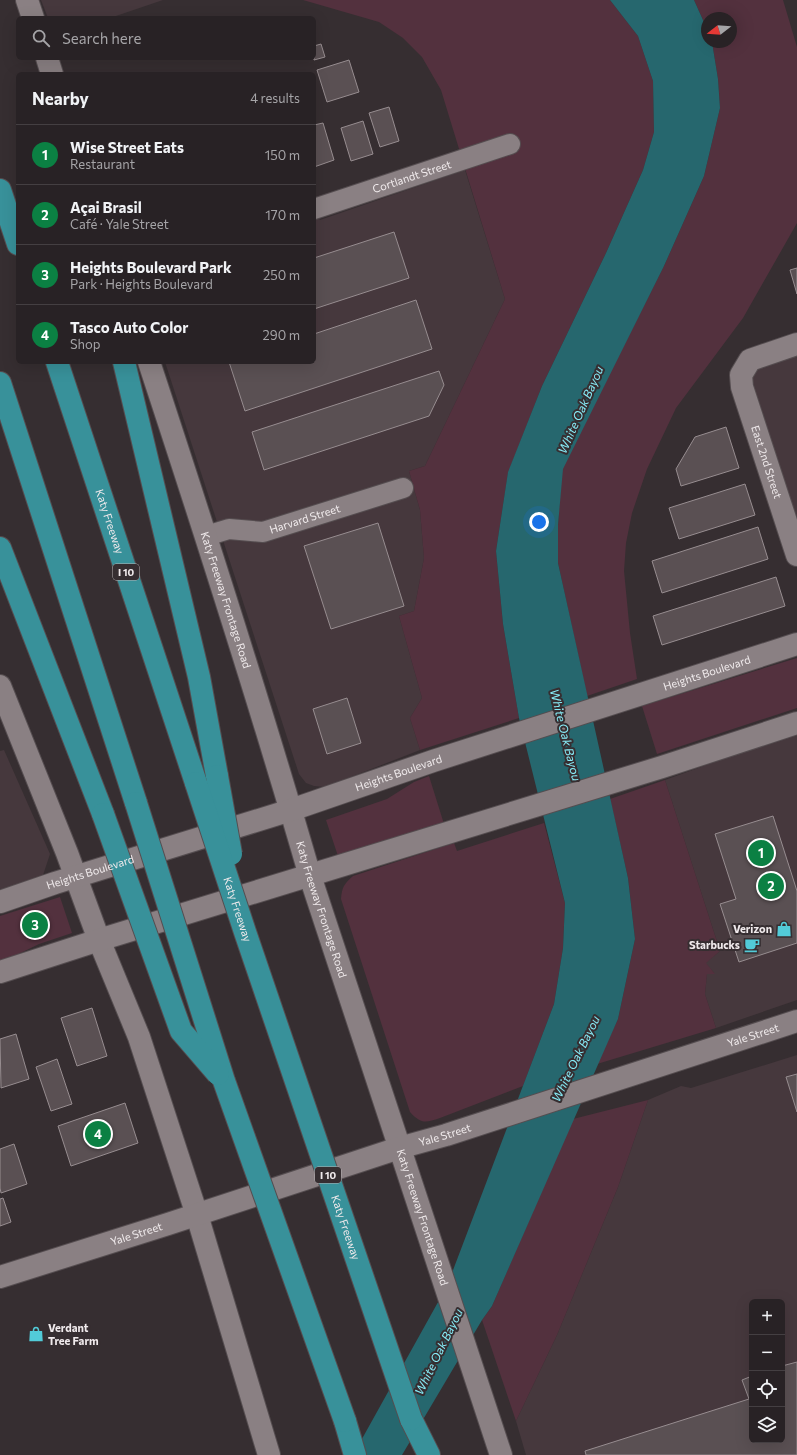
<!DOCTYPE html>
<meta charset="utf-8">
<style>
:root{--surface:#282225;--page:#342f32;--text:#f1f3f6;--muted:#a5a4a7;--line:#443f42;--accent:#0b8043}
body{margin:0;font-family:Commissioner,sans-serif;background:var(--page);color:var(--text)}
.controls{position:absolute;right:12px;bottom:12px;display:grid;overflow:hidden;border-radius:6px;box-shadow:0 4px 16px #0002}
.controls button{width:36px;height:36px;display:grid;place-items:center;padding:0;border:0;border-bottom:1px solid var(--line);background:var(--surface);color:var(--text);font:20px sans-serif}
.compass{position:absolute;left:701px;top:12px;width:36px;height:36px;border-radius:50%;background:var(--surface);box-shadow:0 4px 16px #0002;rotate:253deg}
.you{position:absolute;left:539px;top:522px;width:14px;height:14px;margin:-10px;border:3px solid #fff;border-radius:50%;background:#1a73e8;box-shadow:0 0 0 6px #1a73e833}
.badge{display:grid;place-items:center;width:26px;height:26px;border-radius:50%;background:var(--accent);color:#fff;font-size:13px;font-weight:700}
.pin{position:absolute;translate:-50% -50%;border:2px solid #fff;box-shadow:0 1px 4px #0006}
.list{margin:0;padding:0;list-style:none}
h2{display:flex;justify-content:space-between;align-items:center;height:52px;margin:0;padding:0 16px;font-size:17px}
h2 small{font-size:13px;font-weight:400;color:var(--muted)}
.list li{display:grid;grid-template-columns:26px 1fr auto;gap:12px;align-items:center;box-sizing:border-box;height:60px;padding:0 16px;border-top:1px solid var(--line)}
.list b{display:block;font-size:15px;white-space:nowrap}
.list p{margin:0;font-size:13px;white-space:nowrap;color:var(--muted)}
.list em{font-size:13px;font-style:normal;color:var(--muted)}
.icon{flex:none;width:22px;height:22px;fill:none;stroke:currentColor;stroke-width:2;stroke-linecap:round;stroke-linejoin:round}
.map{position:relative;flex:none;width:797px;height:1455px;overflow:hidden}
.search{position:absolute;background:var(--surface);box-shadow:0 4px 16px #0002;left:16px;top:16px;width:300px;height:44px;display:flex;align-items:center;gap:10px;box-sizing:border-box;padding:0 14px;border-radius:6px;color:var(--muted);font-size:15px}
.panel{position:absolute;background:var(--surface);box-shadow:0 4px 16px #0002;left:16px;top:72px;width:300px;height:292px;border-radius:6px}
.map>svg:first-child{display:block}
</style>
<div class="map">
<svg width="797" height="1455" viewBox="0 0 797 1455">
<rect width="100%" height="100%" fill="#362e31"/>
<path fill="#46383d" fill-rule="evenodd" d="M41,0h122l-53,18h-62z
M465,170l40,129 -80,167 -16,5 11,39 4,48 -10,53 -15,5 23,82 -12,20 10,32 -95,37 -11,-1 -8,-3 -7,-9 -134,-412h149v-156l6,14z
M797,355v169l-45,-142v-7l5,-7z
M797,732v268l-81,28 -11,-34 2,-21h7l-9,-10 15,-12 -55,-171z
M4,750l46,104 -8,24 -42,13v-140z
M797,1055v400h-271l-10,-34 41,-86 61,-148 30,-87 33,-14 10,2zM752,1302h30v138h-30z"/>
<path fill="#53313e" d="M303,0h307l28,36 15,45 1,51 -11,38 -37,83 -64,133 -34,87 -12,78 7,73 16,94 -99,32 -10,-32 12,-20 -23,-82 15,-5 10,-53 -4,-48 -11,-39 16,-5 80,-167 -64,-209 -19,-33 -19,-19 -24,-16z
M694,0h89l14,47v176l-54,95 -67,90 -29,61 -15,44 -6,30 -2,28 6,62 7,46 -50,17 -29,-133v-38l4,-56 102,-203 40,-90 16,-68 -2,-29 -6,-37h19v-24h-24v11z
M797,658v50l-140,46 -15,-48z
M429,776l15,48 -106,32 -12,-36 61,-21 27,-17z
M665,780l55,171 -14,12 9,11h-8l-2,20 11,34 -119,36 21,-45 17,-80 -7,-61 -18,-79z
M544,823l21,80 -2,45 -9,56 -31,82 -83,32c-15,5 -19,6 -30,-6l-69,-213c1,-12 3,-15 12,-23l101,-33 3,8z
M60,897l12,36 -33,11 -39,19v-47z
M648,1100l-30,87 -61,148 -41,86 -34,-101 10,-14 81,-187z"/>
<path fill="#26676e" d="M610,0h84l13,29v13h5l6,37 2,29 -16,68 -40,90 -101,203 -5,56v38l70,315 7,61 -17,80 -126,287 -10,14 -80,135h-49l94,-169 107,-282 9,-56 2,-45 -46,-185 -16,-94 -7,-73 12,-79 34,-86 64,-133 37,-83 11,-38 -1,-51 -15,-45z"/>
<path fill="#5a5053" stroke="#978d90" d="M321,44l4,13 -11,3v-14z
M349,60l10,32 -32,10 -10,-32z
M389,107l10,34 -19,6 -11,-34z
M363,121l10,33 -22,7 -10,-33z
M323,123l11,37 -20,7v-42z
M394,232l15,46 -95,31v-51z
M797,268v26l-7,-24z
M416,300l16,49 -187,62 -16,-49h85v-28z
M439,371l5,14 -15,31 -165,54 -12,-38z
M726,427l13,41 -58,18 -5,-17 19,-32z
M745,484l10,31 -76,24 -10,-31z
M378,523l26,83 -73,23 -27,-83z
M758,527l10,32 -106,34 -10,-32z
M776,577l9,29 -123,39 -9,-29z
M347,698l14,45 -34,11 -14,-45z
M773,816l24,75v52l-58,19 -19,-58 16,-5 -21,-65z
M92,1008l15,48 -30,10 -16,-48z
M16,1034l13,45 -28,9 -1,-49z
M57,1059l15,45 -21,7 -15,-44z
M797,1074v38l-11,-35z
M125,1103l13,40 -67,23 -13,-40z
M14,1144l13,40 -26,9 -1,-5v-39z
M3,1198l8,24 -11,4v-27z
M797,1362v93h-211l-1,-4 164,-52 -7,-19 10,-4v64h30v-74z"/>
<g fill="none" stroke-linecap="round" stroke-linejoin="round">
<defs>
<g id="minor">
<path id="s1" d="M314,209l196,-65"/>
<path id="s2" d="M206,536l23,-7 34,3 140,-44"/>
</g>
<g id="tertiary">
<path id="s3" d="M797,344l-47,16 -9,15 1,12 55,168"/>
</g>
<g id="secondary">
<path d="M27,0l6,18"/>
<path d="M47,58l5,16"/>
<path id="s4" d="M149,362c56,170 111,341 161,514l191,579"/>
<path d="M0,686l67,167 32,87 40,97 58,178 72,240"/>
<path id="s5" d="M0,902l55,-19 236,-73 142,-49 364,-117"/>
<path d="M0,972l99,-32 563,-173 135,-44"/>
<path id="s6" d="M0,1277l168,-53 231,-76 47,-13 351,-114"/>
</g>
<g id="motorway">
<path d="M0,190l18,54"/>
<path id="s7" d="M57,362l139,421"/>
<path d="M124,362l75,315 18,99"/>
<path d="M0,383l136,420"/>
<path d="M0,548l103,266"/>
<path d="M411,1419l18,36"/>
<path d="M345,1421l10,34"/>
</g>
</defs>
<use href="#minor" stroke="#554d50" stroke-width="22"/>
<use href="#tertiary" stroke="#554d50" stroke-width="24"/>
<use href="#secondary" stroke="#554d50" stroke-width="24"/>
<use href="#motorway" stroke="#554d50" stroke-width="24"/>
<use href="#minor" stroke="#8a8083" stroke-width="20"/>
<use href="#tertiary" stroke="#8a8083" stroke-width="22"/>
<use href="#secondary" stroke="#8a8083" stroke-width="22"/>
<use href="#motorway" stroke="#38919a" stroke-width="22"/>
<defs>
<g id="motorway-bridge">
<path d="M217,776l14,78"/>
<path id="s8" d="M196,783l49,149 166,487"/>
<path d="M136,803l88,278 121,340"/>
<path d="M103,814l78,217 37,43"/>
</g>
</defs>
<use href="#motorway-bridge" stroke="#554d50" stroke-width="24" stroke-linecap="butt"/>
<use href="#motorway-bridge" stroke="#38919a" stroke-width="22"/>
</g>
<defs>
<symbol id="shop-bare" viewBox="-9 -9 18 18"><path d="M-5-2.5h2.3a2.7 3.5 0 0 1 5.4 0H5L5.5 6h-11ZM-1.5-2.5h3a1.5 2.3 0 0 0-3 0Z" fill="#52cbd8" stroke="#362e31" stroke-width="2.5" paint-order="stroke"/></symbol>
<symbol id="cafe-bare" viewBox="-9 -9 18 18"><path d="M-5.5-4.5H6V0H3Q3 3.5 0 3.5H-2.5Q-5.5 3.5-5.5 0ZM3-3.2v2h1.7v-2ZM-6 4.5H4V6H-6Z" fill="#52cbd8" stroke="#362e31" stroke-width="2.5" paint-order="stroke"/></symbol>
</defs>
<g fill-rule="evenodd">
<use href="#shop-bare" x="773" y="918" width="22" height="22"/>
<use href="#cafe-bare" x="741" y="934" width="22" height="22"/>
<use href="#shop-bare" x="25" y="1323" width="22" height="22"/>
</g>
<g text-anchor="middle" stroke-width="4" stroke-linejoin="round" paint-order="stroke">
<g fill="#362e31" stroke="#b8b2b4" stroke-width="1">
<rect x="113" y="564" width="26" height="16" rx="3"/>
<rect x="315" y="1167" width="26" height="16" rx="3"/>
</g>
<g font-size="10" font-weight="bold" fill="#f0eaec">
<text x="126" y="576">I 10</text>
<text x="328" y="1179">I 10</text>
</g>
<g font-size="11" fill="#f0eaec" stroke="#362e31">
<text dy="4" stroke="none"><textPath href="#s1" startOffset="103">Cortlandt Street</textPath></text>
<text dy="4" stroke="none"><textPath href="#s3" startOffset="158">East 2nd Street</textPath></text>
<text dy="4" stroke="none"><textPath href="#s2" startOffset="102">Harvard Street</textPath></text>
<text dy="4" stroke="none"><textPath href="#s7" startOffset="168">Katy Freeway</textPath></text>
<text dy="4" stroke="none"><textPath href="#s4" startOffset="250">Katy Freeway Frontage Road</textPath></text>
<text dy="4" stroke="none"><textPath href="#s5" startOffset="743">Heights Boulevard</textPath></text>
<text dy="4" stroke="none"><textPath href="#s5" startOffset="419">Heights Boulevard</textPath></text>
<text dy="4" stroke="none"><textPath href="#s5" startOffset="95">Heights Boulevard</textPath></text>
<text dy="4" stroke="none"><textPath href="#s8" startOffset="133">Katy Freeway</textPath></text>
<text dy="4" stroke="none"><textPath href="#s4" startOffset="574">Katy Freeway Frontage Road</textPath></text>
<text dy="4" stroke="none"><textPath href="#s6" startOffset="791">Yale Street</textPath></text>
<text dy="4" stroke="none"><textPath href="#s6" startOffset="467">Yale Street</textPath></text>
<text dy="4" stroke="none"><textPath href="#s4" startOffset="898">Katy Freeway Frontage Road</textPath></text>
<text dy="4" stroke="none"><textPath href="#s8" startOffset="469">Katy Freeway</textPath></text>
<text dy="4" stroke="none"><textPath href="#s6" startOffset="143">Yale Street</textPath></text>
</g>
<g font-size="11" font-weight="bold" fill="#f0eaec" stroke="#362e31" text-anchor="end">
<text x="772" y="933">Verizon</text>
<text x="740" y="949">Starbucks</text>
<text x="48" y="1332" text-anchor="start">Verdant<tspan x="48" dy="13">Tree Farm</tspan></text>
</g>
<g font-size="12" font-style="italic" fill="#87ecf7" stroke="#362e31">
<text transform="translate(581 410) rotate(-66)" y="4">White Oak Bayou</text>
<text transform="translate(565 735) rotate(76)" y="4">White Oak Bayou</text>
<text transform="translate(576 1059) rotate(-64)" y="4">White Oak Bayou</text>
<text transform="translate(439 1352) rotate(-64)" y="4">White Oak Bayou</text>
</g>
</g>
</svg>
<div class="controls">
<button>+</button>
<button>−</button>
<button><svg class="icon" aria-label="locate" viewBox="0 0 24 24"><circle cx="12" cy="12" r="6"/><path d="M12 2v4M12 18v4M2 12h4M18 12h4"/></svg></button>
<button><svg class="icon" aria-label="layers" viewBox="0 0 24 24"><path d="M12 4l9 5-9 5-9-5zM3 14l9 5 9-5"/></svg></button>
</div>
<svg class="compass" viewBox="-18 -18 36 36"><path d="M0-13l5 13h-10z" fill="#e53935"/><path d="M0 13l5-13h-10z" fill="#a5a4a7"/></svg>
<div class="you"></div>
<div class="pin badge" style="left:761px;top:853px">1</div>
<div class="pin badge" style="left:771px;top:886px">2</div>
<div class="pin badge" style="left:35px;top:925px">3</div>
<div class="pin badge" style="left:98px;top:1134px">4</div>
<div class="search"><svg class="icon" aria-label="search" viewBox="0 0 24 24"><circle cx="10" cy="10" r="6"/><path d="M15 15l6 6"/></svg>Search here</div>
<section class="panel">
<h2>Nearby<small>4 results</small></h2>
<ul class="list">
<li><span class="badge">1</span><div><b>Wise Street Eats</b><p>Restaurant</p></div><em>150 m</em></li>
<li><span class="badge">2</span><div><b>Açai Brasil</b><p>Café · Yale Street</p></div><em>170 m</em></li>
<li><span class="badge">3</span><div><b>Heights Boulevard Park</b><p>Park · Heights Boulevard</p></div><em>250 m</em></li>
<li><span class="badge">4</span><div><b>Tasco Auto Color</b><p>Shop</p></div><em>290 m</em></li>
</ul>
</section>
</div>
